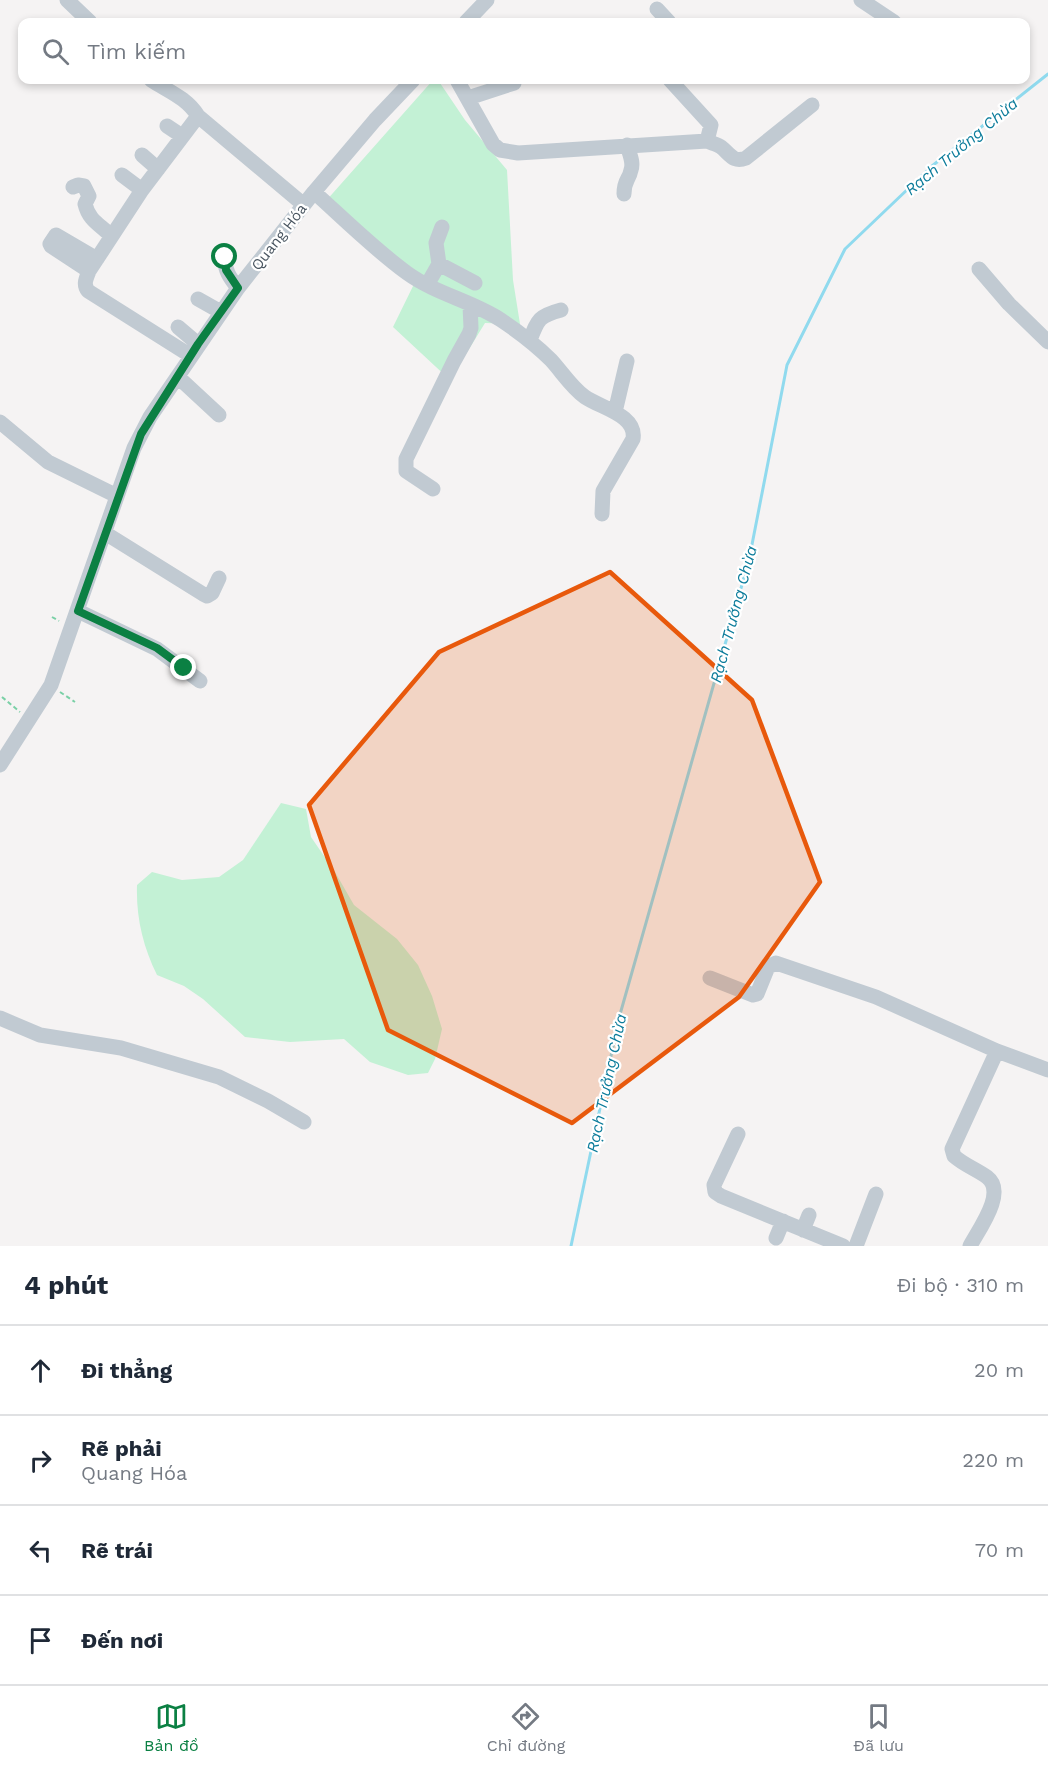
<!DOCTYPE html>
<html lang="vi">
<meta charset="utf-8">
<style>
:root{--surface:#fff;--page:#f2f2f3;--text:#1f2937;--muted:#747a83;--line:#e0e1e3;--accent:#0b8043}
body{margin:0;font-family:"Work Sans",sans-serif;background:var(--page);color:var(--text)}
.stop{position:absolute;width:18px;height:18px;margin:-14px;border:4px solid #0b8043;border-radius:50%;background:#fff}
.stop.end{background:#0b8043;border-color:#fff;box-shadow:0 2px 6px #0008}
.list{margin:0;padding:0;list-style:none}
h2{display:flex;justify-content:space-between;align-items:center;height:78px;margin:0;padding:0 24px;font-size:26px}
h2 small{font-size:20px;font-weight:400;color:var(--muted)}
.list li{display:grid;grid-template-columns:39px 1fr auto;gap:18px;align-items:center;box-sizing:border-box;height:90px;padding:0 24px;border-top:2px solid var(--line)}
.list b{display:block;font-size:22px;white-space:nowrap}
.list p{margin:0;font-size:20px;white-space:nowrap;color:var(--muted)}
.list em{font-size:20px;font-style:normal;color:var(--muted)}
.icon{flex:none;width:33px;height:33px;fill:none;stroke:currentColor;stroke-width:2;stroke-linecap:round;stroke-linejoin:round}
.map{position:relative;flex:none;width:1048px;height:1246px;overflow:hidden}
.search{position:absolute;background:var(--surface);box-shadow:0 3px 9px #0003;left:18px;right:18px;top:18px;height:66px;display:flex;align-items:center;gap:15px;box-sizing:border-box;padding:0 21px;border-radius:12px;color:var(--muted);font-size:22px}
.sheet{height:438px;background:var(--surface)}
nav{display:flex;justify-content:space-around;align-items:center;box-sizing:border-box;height:84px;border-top:2px solid var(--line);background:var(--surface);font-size:16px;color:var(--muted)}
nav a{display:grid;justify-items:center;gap:3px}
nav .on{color:var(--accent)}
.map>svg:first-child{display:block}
</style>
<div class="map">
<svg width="1048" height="1246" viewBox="0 0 1048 1246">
<rect width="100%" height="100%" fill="#f5f3f3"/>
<path fill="#c3f1d5" d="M433,80h5l27,40 42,50 6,110 7,44 -35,-1 -35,57 -57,-53 23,-47 -91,-78z
M281,803l25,6 5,28 24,35 19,33 43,34 21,26 14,31 10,33 -7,30 -7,14 -20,2 -38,-13 -26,-23 -54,3 -45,-5 -42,-38 -19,-13 -27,-11c-14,-29 -21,-57 -20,-90l15,-13 30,8 37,-3 24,-17z"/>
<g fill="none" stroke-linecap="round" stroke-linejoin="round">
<path stroke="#90daee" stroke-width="3" d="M571,1246l48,-228 130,-458 38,-195 58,-116 87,-83 116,-92"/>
<path stroke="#7ad0a6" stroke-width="2" stroke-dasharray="4.5 3" stroke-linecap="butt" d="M52,617l7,4
M60,692l15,10
M2,697l18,15"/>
<path stroke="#c1cad2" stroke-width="15" d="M67,0l23,22
M861,0l33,22
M657,9l12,13
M466,22l21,-22
M151,80c17,11 36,18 47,36l106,89
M457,80l36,64 7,6 18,3 189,-12c4,2 10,3 14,6 9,7 12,16 25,11l66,-53
M670,80l41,45 -4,16
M468,98l46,-15
M167,126l15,10
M142,155l16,14
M122,175l20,15
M73,187l5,-2 6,1 5,10 -4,8c4,17 16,21 26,32
M314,192c30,27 60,57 93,81 29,21 65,28 94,47 18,12 35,25 50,40 11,12 21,28 34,37 16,11 52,18 48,42l-30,52 -1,23
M624,194c0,-15 5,-13 7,-24 3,-8 -2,-17 -4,-25
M225,257c-1,13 5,21 13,31
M439,264l36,19
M979,269l30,35 39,38
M89,271l-38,-25 -1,-2 6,-9 41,24
M427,285l12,-21 -3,-21 6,-16
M198,299l23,13
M178,327l20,17
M530,340c8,-21 9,-24 31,-30
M191,356l-103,-65c-5,-7 -2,-12 1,-20l53,-81 56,-74
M178,377l41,38
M615,412l12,-51
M0,422l48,40 69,34
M433,489l-27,-18v-12l48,-98 15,-27 2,-6 -1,-23
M105,533l98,61 4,2 5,-3 7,-15
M78,611l79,38 43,32
M0,765l51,-80 83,-237 16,-31 88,-129 76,-96 61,-72 38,-40
M710,978l43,17 4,-1 11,-27 8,-4 100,34 121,54 51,19
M0,1018l40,17 81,13 98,29 49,24 36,21
M738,1134l-24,51 1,7 6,4 122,50
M803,1230l6,-15
M776,1238l7,-17
M856,1246l20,-52
M970,1246c9,-17 37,-54 17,-69 -11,-8 -23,-12 -33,-21l-2,-7 45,-98"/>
</g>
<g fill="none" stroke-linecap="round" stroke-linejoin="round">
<path stroke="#0b8043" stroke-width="8" d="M184,668l-27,-20 -79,-37 63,-177 57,-90 40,-56 -12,-18 -1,-13"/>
</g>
<path fill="#e8590c" fill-opacity="0.2" stroke="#e8590c" stroke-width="4.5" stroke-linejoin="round" d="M610,572l142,128 68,182 -81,115 -167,126 -184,-93 -79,-225 130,-153z"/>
<g text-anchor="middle" stroke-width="4.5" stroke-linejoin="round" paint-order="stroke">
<g font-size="15" fill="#4a5661" stroke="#fff">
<text transform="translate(279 237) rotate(-52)" y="5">Quang Hóa</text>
</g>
<g font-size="16" font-style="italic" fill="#0c7c9b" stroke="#fff">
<text transform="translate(961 146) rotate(-40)" y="6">Rạch Trưởng Chừa</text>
<text transform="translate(733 614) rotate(-75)" y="6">Rạch Trưởng Chừa</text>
<text transform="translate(606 1083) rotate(-78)" y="6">Rạch Trưởng Chừa</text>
</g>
</g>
</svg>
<div class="stop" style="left:225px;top:257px"></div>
<div class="stop end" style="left:184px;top:668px"></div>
<div class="search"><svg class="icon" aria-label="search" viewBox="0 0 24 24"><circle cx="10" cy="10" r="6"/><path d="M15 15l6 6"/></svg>Tìm kiếm</div>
</div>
<section class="sheet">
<h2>4 phút<small>Đi bộ · 310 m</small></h2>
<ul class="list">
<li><svg class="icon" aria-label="ahead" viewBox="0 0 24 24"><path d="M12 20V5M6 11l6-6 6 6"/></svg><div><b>Đi thẳng</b></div><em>20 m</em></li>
<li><svg class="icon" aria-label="right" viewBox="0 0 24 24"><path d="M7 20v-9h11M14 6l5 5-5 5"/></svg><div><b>Rẽ phải</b><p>Quang Hóa</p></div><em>220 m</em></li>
<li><svg class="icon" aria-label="left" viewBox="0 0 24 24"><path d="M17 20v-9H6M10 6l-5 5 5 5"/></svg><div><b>Rẽ trái</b></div><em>70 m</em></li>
<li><svg class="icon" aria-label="arrive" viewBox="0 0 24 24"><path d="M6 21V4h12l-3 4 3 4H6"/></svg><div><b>Đến nơi</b></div></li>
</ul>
</section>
<nav>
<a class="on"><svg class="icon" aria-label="map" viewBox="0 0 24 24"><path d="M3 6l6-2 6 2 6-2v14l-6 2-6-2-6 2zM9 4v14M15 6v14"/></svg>Bản đồ</a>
<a><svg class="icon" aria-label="directions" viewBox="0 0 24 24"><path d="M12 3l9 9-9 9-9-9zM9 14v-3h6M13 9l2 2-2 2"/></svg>Chỉ đường</a>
<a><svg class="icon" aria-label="saved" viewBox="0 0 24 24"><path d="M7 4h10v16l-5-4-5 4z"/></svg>Đã lưu</a>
</nav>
